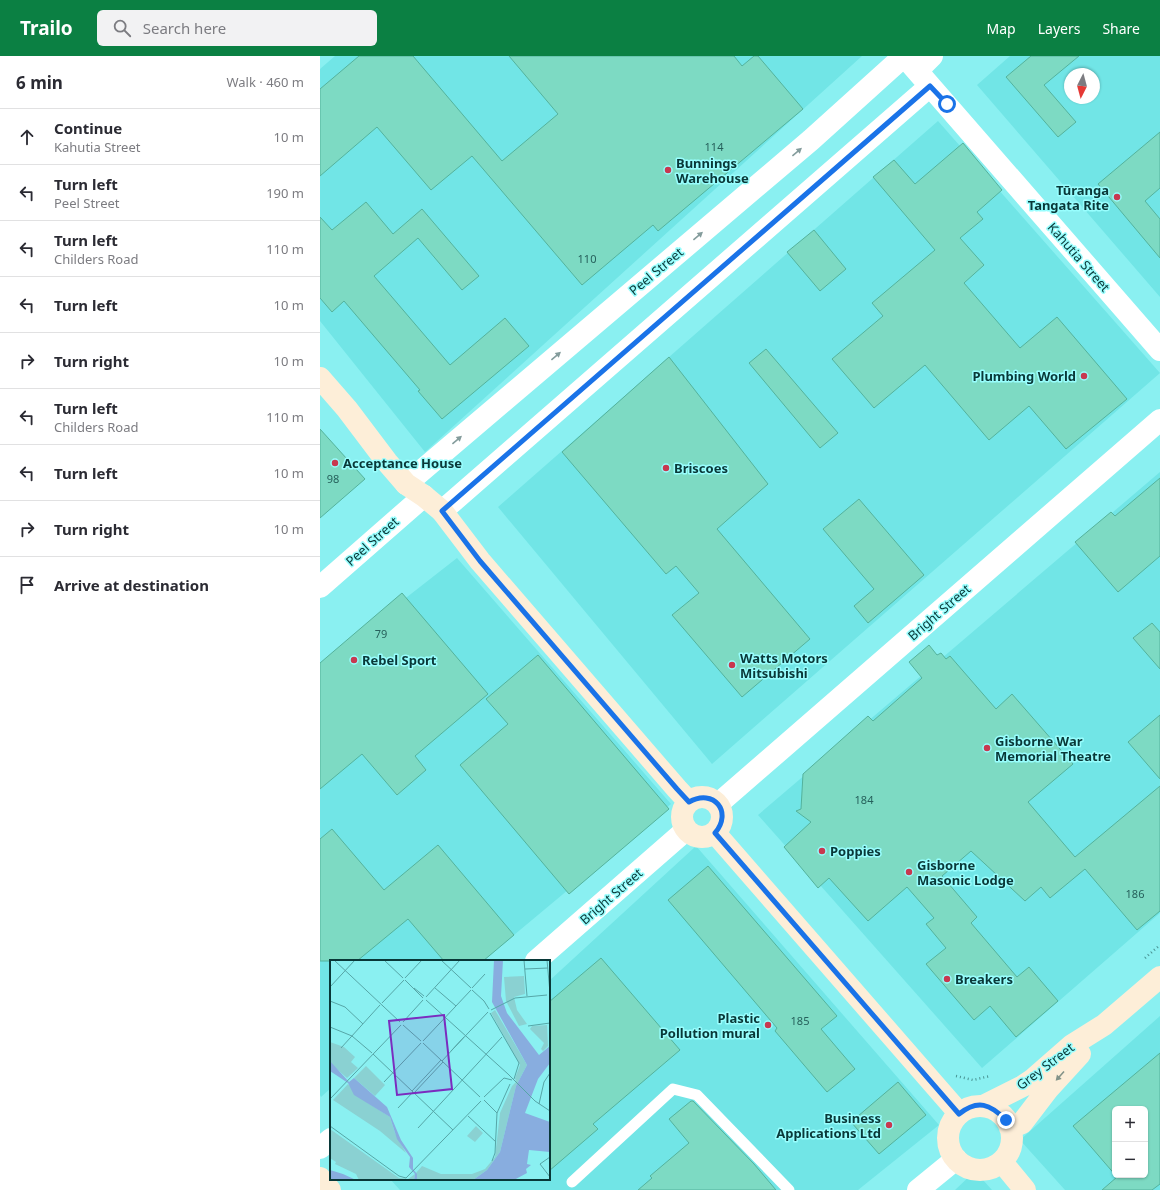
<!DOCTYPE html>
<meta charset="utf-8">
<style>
:root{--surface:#fff;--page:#f2f2f3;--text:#2b2b33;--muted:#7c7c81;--line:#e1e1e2;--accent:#0b8043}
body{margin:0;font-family:"Noto Sans",sans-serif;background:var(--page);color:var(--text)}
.controls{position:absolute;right:12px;bottom:12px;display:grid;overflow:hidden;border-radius:6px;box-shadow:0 1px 3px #0004}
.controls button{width:36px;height:36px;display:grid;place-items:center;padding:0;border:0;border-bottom:1px solid var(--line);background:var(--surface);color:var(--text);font:20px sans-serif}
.compass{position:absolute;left:744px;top:12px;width:36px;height:36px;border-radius:50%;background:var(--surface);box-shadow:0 1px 3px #0004;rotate:186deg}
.stop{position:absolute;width:12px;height:12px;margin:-9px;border:3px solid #1a73e8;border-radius:50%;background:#fff}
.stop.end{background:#1a73e8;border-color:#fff;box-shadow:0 1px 4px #0008}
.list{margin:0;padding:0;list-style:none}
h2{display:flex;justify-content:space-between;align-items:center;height:52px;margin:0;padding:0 16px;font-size:17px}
h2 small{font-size:13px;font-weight:400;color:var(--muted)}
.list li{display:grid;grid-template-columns:26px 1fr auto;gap:12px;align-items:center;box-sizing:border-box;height:56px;padding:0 16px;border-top:1px solid var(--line)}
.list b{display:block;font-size:15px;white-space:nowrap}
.list p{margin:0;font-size:13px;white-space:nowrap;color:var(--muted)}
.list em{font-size:13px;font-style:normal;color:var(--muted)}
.icon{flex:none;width:22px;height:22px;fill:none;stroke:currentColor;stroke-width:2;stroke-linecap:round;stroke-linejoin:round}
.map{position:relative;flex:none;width:840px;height:1134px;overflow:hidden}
header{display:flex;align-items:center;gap:24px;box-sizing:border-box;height:56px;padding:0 20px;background:var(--accent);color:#fff}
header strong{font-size:19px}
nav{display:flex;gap:22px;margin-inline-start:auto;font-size:14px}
.search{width:280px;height:36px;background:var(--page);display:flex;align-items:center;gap:10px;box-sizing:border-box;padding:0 14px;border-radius:6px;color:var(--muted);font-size:15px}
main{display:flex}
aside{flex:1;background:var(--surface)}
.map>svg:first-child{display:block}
</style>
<header>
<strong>Trailo</strong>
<div class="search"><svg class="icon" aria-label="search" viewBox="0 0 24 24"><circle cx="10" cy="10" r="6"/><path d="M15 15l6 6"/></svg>Search here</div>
<nav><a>Map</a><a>Layers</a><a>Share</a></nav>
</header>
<main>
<aside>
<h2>6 min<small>Walk · 460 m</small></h2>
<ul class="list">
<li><svg class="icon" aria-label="ahead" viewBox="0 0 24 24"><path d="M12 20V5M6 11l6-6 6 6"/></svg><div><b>Continue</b><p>Kahutia Street</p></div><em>10 m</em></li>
<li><svg class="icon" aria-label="left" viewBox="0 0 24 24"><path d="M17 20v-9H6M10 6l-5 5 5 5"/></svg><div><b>Turn left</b><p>Peel Street</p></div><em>190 m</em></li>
<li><svg class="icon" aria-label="left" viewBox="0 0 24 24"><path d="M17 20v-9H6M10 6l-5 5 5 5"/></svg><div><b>Turn left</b><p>Childers Road</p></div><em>110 m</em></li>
<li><svg class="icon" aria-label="left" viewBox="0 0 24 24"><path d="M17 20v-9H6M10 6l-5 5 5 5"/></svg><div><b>Turn left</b></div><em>10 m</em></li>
<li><svg class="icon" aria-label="right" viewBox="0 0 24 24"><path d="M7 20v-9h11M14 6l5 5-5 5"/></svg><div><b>Turn right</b></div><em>10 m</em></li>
<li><svg class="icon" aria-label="left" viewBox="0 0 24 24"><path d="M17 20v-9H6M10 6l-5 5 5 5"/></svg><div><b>Turn left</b><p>Childers Road</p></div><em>110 m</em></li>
<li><svg class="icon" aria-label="left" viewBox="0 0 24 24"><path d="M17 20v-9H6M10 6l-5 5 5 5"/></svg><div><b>Turn left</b></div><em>10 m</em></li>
<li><svg class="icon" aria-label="right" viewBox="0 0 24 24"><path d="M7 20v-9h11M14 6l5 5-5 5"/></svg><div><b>Turn right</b></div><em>10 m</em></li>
<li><svg class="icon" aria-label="arrive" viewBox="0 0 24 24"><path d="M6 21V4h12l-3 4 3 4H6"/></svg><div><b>Arrive at destination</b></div></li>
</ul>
</aside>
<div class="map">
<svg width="840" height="1134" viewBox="0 0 840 1134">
<rect width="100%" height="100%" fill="#8af0f1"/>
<path fill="#71e5e6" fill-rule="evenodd" d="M15,0h527l-437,396 -105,-131v-252z
M690,0h150v241l-183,-212zM750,18h24v24h-24z
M618,65l222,252 -448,391 -214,-257z
M840,416v441l-178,155 -224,-253z
M137,502l214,246 -188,157h-152v127l-10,9 -1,-2v-430z
M376,790l243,279 -81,65h-458l-10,-11h159v-198z
M840,960v174h-95l-45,-50zM795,1053h30v66h-30z
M655,1115l17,19h-37z"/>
<path fill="#7ddac3" stroke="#54b29c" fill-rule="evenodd" d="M39,0h54l89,105 56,-47 -49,-58h225l8,10 12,-10h4l45,53 -145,122 -5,-6 -71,60 -110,-129 -41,34 -54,-63 -57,49v-87z
M711,0h48l-35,29 32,37 -18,15 -52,-60z
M840,76v56l-15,13 15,18v39l-62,-74z
M643,87l39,47 -25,22 6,7 -23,19 24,27 -20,18 56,65 37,-31 70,82 -61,50 -37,-43 -40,34 -64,-75 -51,43 -42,-49 51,-43 -11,-13 63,-53 -62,-73 21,-17 21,24z
M46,146l27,32 29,-25 57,67 -17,14 -44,-52 -44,38 76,89 55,-47 24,28 -87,73 -24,-28 2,-1 -76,-89 -12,11 -12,-14v-81l12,13z
M494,174l32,39 -26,22 -33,-39z
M446,293l72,84 -18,15 -71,-85z
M349,301l99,127 -51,45 93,110 -68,58 -70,-82 27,-22 -23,-27 -10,8 -104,-122z
M0,373l45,50 -45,39z
M840,422v78l-42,36 -43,-50 36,-30 4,4z
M539,443l65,76 -56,48 -14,-17 20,-17 -51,-60z
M82,537l86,101 -73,62 11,14 -29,25 -35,-41 -42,35v-126z
M832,567l8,9v37l-27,-31z
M609,589l8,10 4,-2 5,6 4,-3 46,53 16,-15 61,70 -45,38 47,55 85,-71v125l-23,19 -52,-61 -35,29 -9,-11 -16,14 -54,-50 -29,25 35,41 -6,6 46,54 12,-10 29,34 -42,36 -26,-31 -16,14 -48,-56 20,-16 -20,-24 8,-6 -27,-31 -39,34 -39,-43 -11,10 -34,-41 27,-25 -15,-11 5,-2 2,-35 65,-58 5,5 49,-43 -13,-16z
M218,599l131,154 -100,85 -109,-129 48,-41 -22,-25z
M840,659v64l-32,-37z
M12,773l52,61 54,-45 76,90 -31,26h-39l-36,-42 -51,42h-37v-122z
M388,810l129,150 -16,13 34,40 -28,23 -52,-61 2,-3 -109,-128z
M281,902l79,92 -87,74 5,5 -49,42v-169z
M840,997v131l-8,6h-50l15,-13 -44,-51zM795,1053h30v66h-30z
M578,1026l28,33 -47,39 -28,-32z
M371,1045h2l61,63 22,26h-138l14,-12 -2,-2 39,-33 -20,-24z"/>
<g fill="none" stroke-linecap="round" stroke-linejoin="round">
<path stroke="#489292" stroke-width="2.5" stroke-dasharray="1 3" stroke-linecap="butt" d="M825,902l15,-13
M636,1020l17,4 17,-4"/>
<path stroke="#fff" stroke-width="11" d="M252,1126l101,-93 24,6 92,95"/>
<path stroke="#fff" stroke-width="22" d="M584,0l256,294
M597,15l15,-15
M86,428l405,-344 93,-84
M122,455l488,-425
M0,531l104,-91
M398,748l442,-384
M216,905l150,-131
M0,1092l11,-9
M598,1134l38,-31"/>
<path stroke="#fdeed8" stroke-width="22" d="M0,322l27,31 40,53 19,22 18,12 18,15 38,50 197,228 12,13
M362 761a20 20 0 1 1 40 0a20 20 0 1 1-40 0Z
M395,777l244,280
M665,1049l38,-19 9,-6 40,-35 32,-20 56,-48
M628 1082a32 32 0 1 1 64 0a32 32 0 1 1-64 0Z
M690,1072l12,-5 26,-34 32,-35
M682,1106l23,28
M0,1122l10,12"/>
</g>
<defs><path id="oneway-solid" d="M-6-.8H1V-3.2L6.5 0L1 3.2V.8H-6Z"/></defs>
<g fill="#849c9c">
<use href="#oneway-solid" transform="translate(477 96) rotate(-40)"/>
<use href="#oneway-solid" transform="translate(378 180) rotate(-40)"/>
<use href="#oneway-solid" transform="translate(236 300) rotate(-40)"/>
<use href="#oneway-solid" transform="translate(137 384) rotate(-40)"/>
</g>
<use fill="#839388" href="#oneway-solid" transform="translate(740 1020) rotate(132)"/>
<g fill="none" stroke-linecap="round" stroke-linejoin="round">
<path stroke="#1a73e8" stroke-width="5" d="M627,48l-17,-18 -488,425 38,50 197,228 12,13c25,-14 44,10 26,31l244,281c19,-15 31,-10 47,6"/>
</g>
<g fill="#c8384f" stroke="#98fefe" stroke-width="1.5">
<circle cx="348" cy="114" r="4"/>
<circle cx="797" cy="141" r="4"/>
<circle cx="764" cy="320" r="4"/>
<circle cx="15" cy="407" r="4"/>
<circle cx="346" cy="412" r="4"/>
<circle cx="34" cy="604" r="4"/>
<circle cx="412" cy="609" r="4"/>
<circle cx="667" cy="692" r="4"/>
<circle cx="502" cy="795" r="4"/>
<circle cx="589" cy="816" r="4"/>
<circle cx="627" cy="923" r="4"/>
<circle cx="448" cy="969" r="4"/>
<circle cx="569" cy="1069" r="4"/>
</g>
<g text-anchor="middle" stroke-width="3" stroke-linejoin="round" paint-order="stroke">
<g font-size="11" fill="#26605b">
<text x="394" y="95">114</text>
<text x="267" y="207">110</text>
<text x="13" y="427">98</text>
<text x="61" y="582">79</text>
<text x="544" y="748">184</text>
<text x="815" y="842">186</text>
<text x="480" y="969">185</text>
</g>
<g font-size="13" font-weight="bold" fill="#093838" stroke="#98fefe" text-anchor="start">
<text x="356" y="112">Bunnings<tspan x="356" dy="15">Warehouse</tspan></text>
<text x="789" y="139" text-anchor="end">Tūranga<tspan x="789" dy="15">Tangata Rite</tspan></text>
<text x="756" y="325" text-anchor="end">Plumbing World</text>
<text x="23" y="412">Acceptance House</text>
<text x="354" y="417">Briscoes</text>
<text x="420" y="607">Watts Motors<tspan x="420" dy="15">Mitsubishi</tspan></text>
<text x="42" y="609">Rebel Sport</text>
<text x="675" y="690">Gisborne War<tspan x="675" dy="15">Memorial Theatre</tspan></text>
<text x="510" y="800">Poppies</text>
<text x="597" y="814">Gisborne<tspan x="597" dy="15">Masonic Lodge</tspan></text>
<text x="635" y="928">Breakers</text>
<text x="440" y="967" text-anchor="end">Plastic<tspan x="440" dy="15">Pollution mural</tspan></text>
<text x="561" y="1067" text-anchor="end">Business<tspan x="561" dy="15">Applications Ltd</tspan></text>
</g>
<g font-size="13" fill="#093838" stroke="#98fefe">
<text transform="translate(759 201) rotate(49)" y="5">Kahutia Street</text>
<text transform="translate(336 215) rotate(-40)" y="5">Peel Street</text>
<text transform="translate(52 485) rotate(-42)" y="5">Peel Street</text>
<text transform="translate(619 556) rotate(-41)" y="5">Bright Street</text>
<text transform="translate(291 840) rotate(-41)" y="5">Bright Street</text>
<text transform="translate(725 1010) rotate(-37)" y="5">Grey Street</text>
</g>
</g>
<g transform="translate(10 904)">
<rect width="220" height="220" fill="#8af0f1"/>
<path d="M194,16l1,18 -11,3 3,13 10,14 -8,2 -13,-25 -2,-24zM165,50l32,55 -11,21 -16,66 -13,18 -14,10h-56l-1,-7 6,-7 19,8h31l13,-5 10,-12 5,-44 12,-27 4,-4 -1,-4 5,-13 -29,-52zM217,65l1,21 -5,5 -2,-2 3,-6 -14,-14 2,-3zM0,82l14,5 11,10 -4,5 7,6 -11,10 -17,-15zM36,106l19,19 -10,11 -21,-18zM18,124l20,19 22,14 5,16 11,20 -26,-22 -47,-31zM146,166l7,7 -8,9 -8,-6zM0,169l69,49 9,1 7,-5 -1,6h-55l-3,-6 -21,-10 1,-2 -6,-4z" fill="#8ad1d2"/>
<path d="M164,0h9l-2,36 6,17 32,42 11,-9v17l-12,16 -13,34 25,9v30l-21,-2 -2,14 4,1 -5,4 1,4 -13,7h-41l14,-10 13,-18 16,-66 11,-21 -35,-63zM0,101l19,21 5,-4 33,29 14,33 12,18v11l4,5v6h-3l1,-6 -6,-7 1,-10 -13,-18 -7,-22 -36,-22 -6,-12 -18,-12zM0,210l13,4 13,6h-26z" fill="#88addf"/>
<path fill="none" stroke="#56a6a7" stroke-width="1" d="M4,0l66,62M54,0l19,18M111,0l30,28M194,0l3,36M217,0l3,33M195,9l23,-1M75,18l17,-18M75,20l18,18M0,27l25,-27M84,28l10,8M105,28l21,18M142,28l13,-14M142,30l12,11 5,8M96,37l34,-37M220,37v39M96,40l82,74M0,41l15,6 18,17M52,43l22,-23M161,50l24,-12 32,-3M160,53l29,50 -5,16M73,62l20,-22M73,65l18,16M198,66l22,-3M0,67l22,9 20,17M93,81l48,-51M93,83l57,54M11,88l39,-43M121,91l37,-39M43,94l80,76M112,101l22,-24M178,114l27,27 15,10M54,122l37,-39M82,131l29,-31M84,133l29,-31M154,137l20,-19 8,2M0,139l71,-74M154,140l13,13M209,144l5,-22 6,-9M68,148l15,-16M138,156l28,26M0,166l69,50 7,2 75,-77M88,168l84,-91M220,197l-10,7 10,13M162,201l3,-8 2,-40 13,-29"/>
<path fill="#7b2cbf" fill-opacity="0.15" stroke="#7b2cbf" stroke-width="2" d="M114,55l8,74 -55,6 -8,-74z"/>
<rect width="220" height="220" fill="none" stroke="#093838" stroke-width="2"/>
</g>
</svg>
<div class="controls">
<button>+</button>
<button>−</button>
</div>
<svg class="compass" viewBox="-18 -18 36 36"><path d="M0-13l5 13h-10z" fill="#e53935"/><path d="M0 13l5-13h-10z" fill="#7c7c81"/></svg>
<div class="stop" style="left:627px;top:48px"></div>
<div class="stop end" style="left:686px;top:1064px"></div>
</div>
</main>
